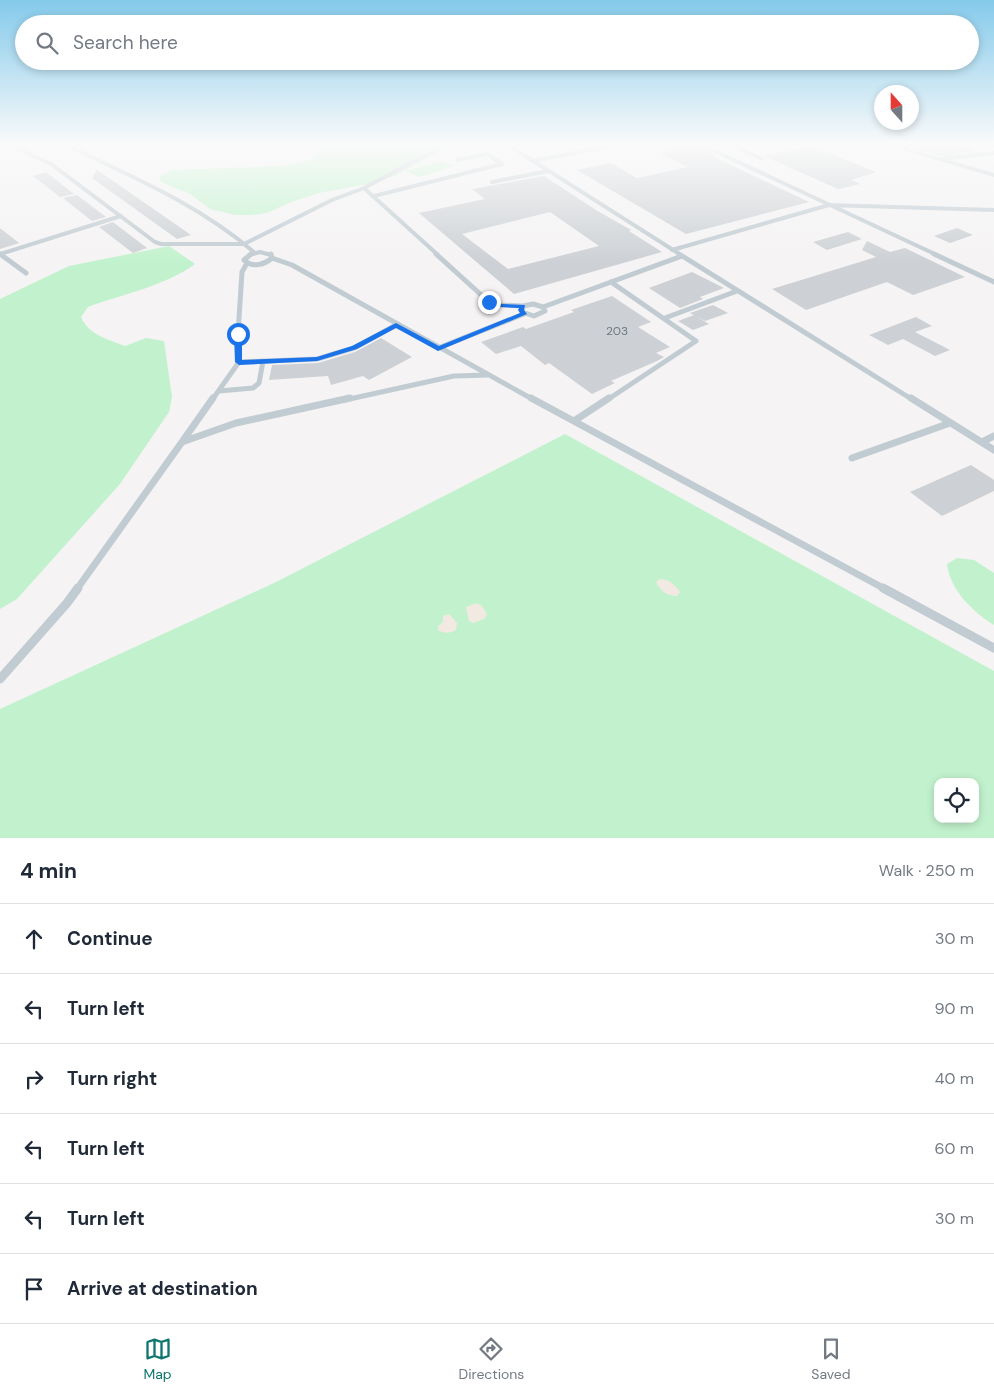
<!DOCTYPE html>
<meta charset="utf-8">
<style>
:root{--surface:#fff;--page:#f6f6f7;--text:#1f2937;--muted:#747a83;--line:#e0e1e3;--accent:#0f766e}
body{margin:0;font-family:"DM Sans",sans-serif;background:var(--page);color:var(--text)}
.controls{position:absolute;right:15px;bottom:15px;display:grid;overflow:hidden;border-radius:10px;box-shadow:0 2px 8px #0003}
.controls button{width:45px;height:45px;display:grid;place-items:center;padding:0;border:0;border-bottom:1px solid var(--line);background:var(--surface);color:var(--text);font:25px sans-serif}
.compass{position:absolute;left:874px;top:85px;width:45px;height:45px;border-radius:50%;background:var(--surface);box-shadow:0 2px 8px #0003;rotate:339deg}
.stop{position:absolute;width:15px;height:15px;margin:-11px;border:4px solid #1a73e8;border-radius:50%;background:#fff}
.stop.end{background:#1a73e8;border-color:#fff;box-shadow:0 1px 5px #0008}
.list{margin:0;padding:0;list-style:none}
h2{display:flex;justify-content:space-between;align-items:center;height:65px;margin:0;padding:0 20px;font-size:21px}
h2 small{font-size:16px;font-weight:400;color:var(--muted)}
.list li{display:grid;grid-template-columns:32px 1fr auto;gap:15px;align-items:center;box-sizing:border-box;height:70px;padding:0 20px;border-top:1px solid var(--line)}
.list b{display:block;font-size:19px;white-space:nowrap}
.list em{font-size:16px;font-style:normal;color:var(--muted)}
.icon{flex:none;width:28px;height:28px;fill:none;stroke:currentColor;stroke-width:2;stroke-linecap:round;stroke-linejoin:round}
.map{position:relative;flex:none;width:994px;height:838px;overflow:hidden}
.search{position:absolute;background:var(--surface);box-shadow:0 2px 8px #0003;left:15px;right:15px;top:15px;height:55px;display:flex;align-items:center;gap:12px;box-sizing:border-box;padding:0 18px;border-radius:28px;color:var(--muted);font-size:19px}
.sheet{height:485px;background:var(--surface)}
nav{display:flex;justify-content:space-around;align-items:center;box-sizing:border-box;height:70px;border-top:1px solid var(--line);background:var(--surface);font-size:14px;color:var(--muted)}
nav a{display:grid;justify-items:center;gap:2px}
nav .on{color:var(--accent)}
.map>svg:first-child{display:block}
</style>
<div class="map">
<svg width="994" height="838" viewBox="0 0 994 838">
<rect width="100%" height="100%" fill="#f5f3f3"/>
<path fill="#c2f2cd" fill-rule="evenodd" d="M316,145h141l-28,12 -34,19 -32,9 -44,8 -28,9 -24,11 -16,2h-16l-25,-6 -20,-15 -29,-12 -2,-5 13,-7 111,-4 26,-6 7,-5 3,-5z
M441,161l13,5 -35,11 -13,-6z
M169,246l26,18c-30,22 -72,30 -107,43l-7,10c8,18 26,22 44,29l21,-8 18,3 8,56 -3,15 -49,72 -103,115 -17,10v-310l69,-33z
M565,434l429,237v167h-994v-129l274,-126zM938,782h37v37h-37z
M957,558l17,2 20,13v52c-21,-13 -44,-35 -47,-61z"/>
<path fill="#f2eae2" d="M660,579c10,1 14,5 20,13l-3,4c-10,0 -16,-5 -21,-14z
M477,603l5,3 5,8 -3,5 -11,4 -4,-2 -3,-14z
M449,614l8,9 -1,7c-6,3 -11,4 -18,0v-4l5,-4v-6z"/>
<path fill="#cdd1d5" fill-rule="evenodd" d="M672,145h26l2,3 15,7 -3,1 97,46 -123,32 -109,-64 34,-7 26,15 51,-11 -28,-14 19,-5z
M919,145h42l13,6 -32,5 -29,-8 9,-1z
M812,146l64,26 -25,8 9,4 -22,5 -74,-33z
M97,170l22,15 72,50 -14,4 -85,-61z
M46,172l28,22 -14,3 -27,-21z
M544,176l52,34 35,20 -2,1 33,21 -148,42 -95,-81 66,-14 -13,-10zM550,212l49,34 -91,23 -46,-35z
M77,195l29,22 -14,4 -29,-23z
M113,222l34,26 -14,5 -34,-26z
M0,228l19,15 -19,6z
M957,228l16,7 -23,8 -16,-7z
M848,232l14,7 -35,11 -14,-8z
M867,241l23,11 15,-4 60,29 -52,18 -26,-13 -81,28 -34,-21 104,-32 -14,-7z
M692,272l32,16 -24,9 3,2 -23,9 -31,-20z
M612,296l39,26 -13,5 32,20 -14,6 8,4 -7,4 -46,20 4,2 -23,11 -43,-31 -4,2 -24,-19 -25,8 -15,-12 42,-15 3,2 48,-17 -3,-2z
M713,305l15,8 -23,8 -15,-8z
M694,315l15,9 -16,6 -15,-9z
M916,317l16,9 -17,6 35,18 -15,6 -32,-17 -15,6 -19,-10z
M381,338l31,19 -43,23 -6,-4 -32,9 -3,-9 -59,4 3,-15 46,-2 37,-11z
M971,465l23,15v11l-52,25 -32,-24z"/>
<g fill="none" stroke-linecap="round" stroke-linejoin="round">
<path stroke="#c1ccd2" stroke-width="4" d="M9,145l42,19 104,78 6,2h83l88,-44 32,-12 74,67
M66,145c65,31 134,60 189,108
M508,145l173,110
M702,145l235,110
M732,145l30,14
M0,146l4,-1
M532,161l84,-16
M492,182l56,-11
M364,188l81,-43
M374,196l128,-32 -15,-10 -30,6
M672,250l157,-45 165,5
M2,255l-2,-1 121,-38
M249,255l11,-3 11,3"/>
<path stroke="#c1ccd2" stroke-width="5" d="M0,254l26,19
M251,254l-7,6c8,8 20,5 28,-2
M271,254l1,4
M436,254l53,48 12,3 22,1
M679,254l234,146
M934,254l60,28
M272,258l20,7 242,135
M533,304l10,3 2,4 -11,5 -12,-4 1,-6z
M543,307l139,-51
M665,318l72,-27
M438,348l86,-34
M239,362l78,-3 37,-11 42,-23
M219,391l34,-3 6,-5 4,-22
M212,400l27,-38 -1,-28 4,-62 5,-9
M345,400l109,-24 34,-1
M607,400l89,-59 -85,-59"/>
<path stroke="#c1ccd2" stroke-width="7" d="M531,398l354,191
M911,398l83,52
M574,421l35,-23
M182,442l31,-44
M982,442l12,-6
M852,458l98,-35
M77,589l105,-147 54,-19 114,-25"/>
<path stroke="#c1ccd2" stroke-width="9" d="M883,588l111,60
M0,679l67,-76 11,-15"/>
<path fill="#c1ccd2" fill-rule="evenodd" d="M886,145h11l45,13 4,-2 48,-5v4l-45,5 45,13v4z"/>
</g>
<linearGradient id="sky" x2="0" y2="1"><stop stop-color="#84caeb"/><stop offset="0.55" stop-color="#fafafa"/><stop offset="1" stop-color="#fafafa" stop-opacity="0"/></linearGradient>
<rect width="994" height="262" fill="url(#sky)"/>
<path fill="#1a73e8" d="M487,300l15,4 23,1 -1,5 3,4 -89,37 -42,-23 -39,21 -40,12 -78,4 -4,-3 -1,-28 4,-2 4,2v26l75,-3 35,-11 44,-23 43,23 81,-33 -2,-3 1,-2 -18,-1 -14,-4z"/>
<g text-anchor="middle" stroke-width="4" stroke-linejoin="round" paint-order="stroke">
<g font-size="12" fill="#6b787e">
<text x="617" y="335">203</text>
</g>
</g>
</svg>
<div class="controls">
<button><svg class="icon" aria-label="locate" viewBox="0 0 24 24"><circle cx="12" cy="12" r="6"/><path d="M12 2v4M12 18v4M2 12h4M18 12h4"/></svg></button>
</div>
<svg class="compass" viewBox="-18 -18 36 36"><path d="M0-13l5 13h-10z" fill="#e53935"/><path d="M0 13l5-13h-10z" fill="#747a83"/></svg>
<div class="stop" style="left:238px;top:334px"></div>
<div class="stop end" style="left:489px;top:302px"></div>
<div class="search"><svg class="icon" aria-label="search" viewBox="0 0 24 24"><circle cx="10" cy="10" r="6"/><path d="M15 15l6 6"/></svg>Search here</div>
</div>
<section class="sheet">
<h2>4 min<small>Walk · 250 m</small></h2>
<ul class="list">
<li><svg class="icon" aria-label="ahead" viewBox="0 0 24 24"><path d="M12 20V5M6 11l6-6 6 6"/></svg><div><b>Continue</b></div><em>30 m</em></li>
<li><svg class="icon" aria-label="left" viewBox="0 0 24 24"><path d="M17 20v-9H6M10 6l-5 5 5 5"/></svg><div><b>Turn left</b></div><em>90 m</em></li>
<li><svg class="icon" aria-label="right" viewBox="0 0 24 24"><path d="M7 20v-9h11M14 6l5 5-5 5"/></svg><div><b>Turn right</b></div><em>40 m</em></li>
<li><svg class="icon" aria-label="left" viewBox="0 0 24 24"><path d="M17 20v-9H6M10 6l-5 5 5 5"/></svg><div><b>Turn left</b></div><em>60 m</em></li>
<li><svg class="icon" aria-label="left" viewBox="0 0 24 24"><path d="M17 20v-9H6M10 6l-5 5 5 5"/></svg><div><b>Turn left</b></div><em>30 m</em></li>
<li><svg class="icon" aria-label="arrive" viewBox="0 0 24 24"><path d="M6 21V4h12l-3 4 3 4H6"/></svg><div><b>Arrive at destination</b></div></li>
</ul>
</section>
<nav>
<a class="on"><svg class="icon" aria-label="map" viewBox="0 0 24 24"><path d="M3 6l6-2 6 2 6-2v14l-6 2-6-2-6 2zM9 4v14M15 6v14"/></svg>Map</a>
<a><svg class="icon" aria-label="directions" viewBox="0 0 24 24"><path d="M12 3l9 9-9 9-9-9zM9 14v-3h6M13 9l2 2-2 2"/></svg>Directions</a>
<a><svg class="icon" aria-label="saved" viewBox="0 0 24 24"><path d="M7 4h10v16l-5-4-5 4z"/></svg>Saved</a>
</nav>
